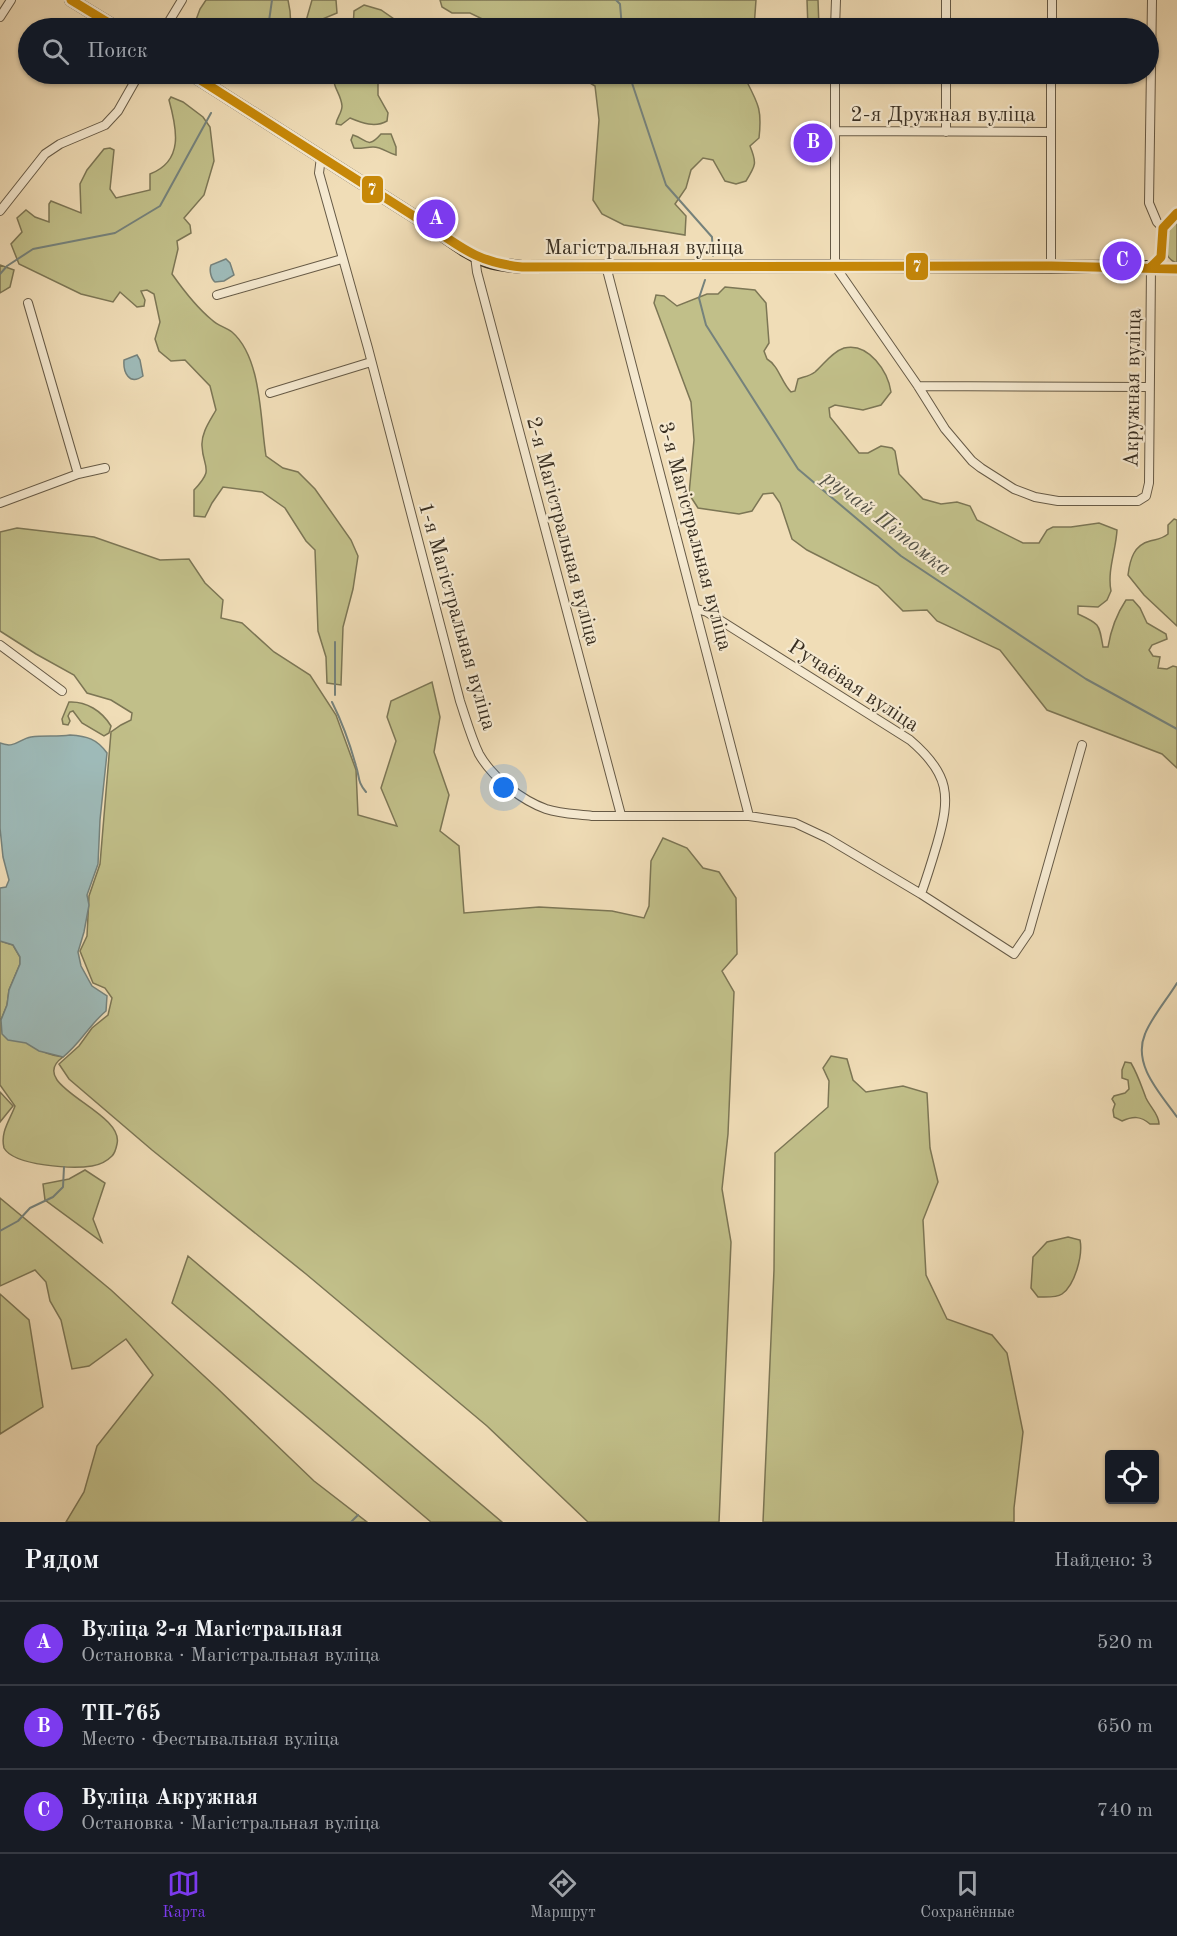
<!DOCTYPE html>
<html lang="ru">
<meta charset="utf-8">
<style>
:root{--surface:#171b24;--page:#242831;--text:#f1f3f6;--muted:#9ea1a6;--line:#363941;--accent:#7c3aed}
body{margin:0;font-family:"Old Standard TT",serif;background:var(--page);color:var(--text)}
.controls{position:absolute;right:18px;bottom:18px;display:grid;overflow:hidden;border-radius:6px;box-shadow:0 2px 4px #0004}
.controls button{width:54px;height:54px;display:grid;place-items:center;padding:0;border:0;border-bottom:2px solid var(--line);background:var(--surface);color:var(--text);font:30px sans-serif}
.you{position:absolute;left:504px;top:788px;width:21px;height:21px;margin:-15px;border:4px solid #fff;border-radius:50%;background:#1a73e8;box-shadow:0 0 0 9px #1a73e833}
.badge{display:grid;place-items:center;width:39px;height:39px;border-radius:50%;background:var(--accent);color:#fff;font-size:20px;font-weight:700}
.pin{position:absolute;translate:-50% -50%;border:3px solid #fff;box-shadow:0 2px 6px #0006}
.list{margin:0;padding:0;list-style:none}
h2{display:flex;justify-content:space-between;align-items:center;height:78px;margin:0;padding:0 24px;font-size:26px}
h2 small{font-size:20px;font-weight:400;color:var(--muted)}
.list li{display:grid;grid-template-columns:39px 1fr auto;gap:18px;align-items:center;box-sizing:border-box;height:84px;padding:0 24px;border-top:2px solid var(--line)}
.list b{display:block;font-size:22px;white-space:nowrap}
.list p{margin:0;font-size:20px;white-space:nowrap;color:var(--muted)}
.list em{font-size:20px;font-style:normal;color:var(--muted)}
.icon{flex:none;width:33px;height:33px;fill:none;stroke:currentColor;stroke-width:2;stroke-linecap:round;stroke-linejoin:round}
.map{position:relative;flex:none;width:1177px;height:1522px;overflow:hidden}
.search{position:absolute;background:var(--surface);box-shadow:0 2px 4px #0004;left:18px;right:18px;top:18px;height:66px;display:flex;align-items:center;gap:15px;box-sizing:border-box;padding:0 21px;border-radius:33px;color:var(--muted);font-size:22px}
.sheet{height:330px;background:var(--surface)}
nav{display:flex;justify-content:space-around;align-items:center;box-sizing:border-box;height:84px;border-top:2px solid var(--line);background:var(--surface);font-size:16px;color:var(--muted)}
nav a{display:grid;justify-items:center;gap:3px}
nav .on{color:var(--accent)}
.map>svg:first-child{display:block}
</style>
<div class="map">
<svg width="1177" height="1522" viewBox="0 0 1177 1522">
<rect width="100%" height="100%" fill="#f0ddb7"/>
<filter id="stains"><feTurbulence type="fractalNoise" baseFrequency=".00333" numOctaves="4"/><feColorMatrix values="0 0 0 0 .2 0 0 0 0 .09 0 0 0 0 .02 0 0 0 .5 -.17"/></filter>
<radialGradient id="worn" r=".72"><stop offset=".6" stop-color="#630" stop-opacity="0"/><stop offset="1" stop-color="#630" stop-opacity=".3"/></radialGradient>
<path fill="#c1bf89" stroke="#7c7655" stroke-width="1.5" d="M206,0h82l2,11 1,17h-98l7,-19z
M312,0h24l1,13 -17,7 -1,8h-15z
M440,0h316l-2,28h-253l-31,-15h-18l-10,-6z
M807,0h11l1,28h-11z
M364,5l17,5 13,9 2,9h-43l1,-17z
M334,74h54l-10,9v12l10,18 -1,8c-12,7 -25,2 -37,-3l-9,7 -5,-1c1,-7 6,-11 6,-18 -1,-13 -10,-18 -8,-32z
M575,74h178l-6,8c12,23 15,29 12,56l-9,8c7,17 6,19 -4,35l-10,3 -11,-3 -12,-21 -10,-2 -12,12 -5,18 -11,16 11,12 -1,19 -61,-10 -22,-11 -9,-14 6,-80 -4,-34z
M171,97l12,5 20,15 7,10 4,34 -10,34 -20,23 6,7 1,8 -14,8 1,8 -6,25c12,17 24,33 40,46 6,6 14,7 20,12 30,26 28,88 34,124l17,12 15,4 17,17 36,51 7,16 -5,33 -10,38 -2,58 -14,-2 -1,-26 -8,-26 -3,-81 -9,-9 -21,-33 -23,-16 -39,-5 -11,16 -7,14 -11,-1v-26c21,-22 9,-21 8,-44 -1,-13 8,-25 14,-36l-6,-24 -25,-26 -14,1 -12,-10 -4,-12 5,-17 -6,-28 -7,-4 -6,1 4,9 -1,6 -7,1 -17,-15 -7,10 -32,-8 -62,-30 -8,-20 11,-12 -5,-14 9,-8 9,7 14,5v-18l2,-3 30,12 -1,-29 7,-14 17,-21 6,-1 4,2 -4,39 6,9 34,-8v-16c34,-13 27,-45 19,-74z
M381,134h10l5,13v8c-8,-2 -14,-8 -23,-8 -7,0 -12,2 -19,1l-3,-8 2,-5c14,4 14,15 28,-1z
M1177,221v42c-18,-6 -13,-32 0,-42z
M0,265l14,5 -4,17 -10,6z
M725,287l30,3 11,13 3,40 -5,8 3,8c12,7 14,23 24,33l4,-1 3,-12c5,-2 12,-3 17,-7 9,-8 17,-20 29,-24 25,-6 44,24 47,44l-10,13 -18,5 -28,-5 -6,3 1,9 29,36h9l13,-7 11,2 3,3 4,23 24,25 18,5 16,-2 13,4 7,14 46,23h16l8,-13 6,-3h18l28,-4 18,7c-1,20 -10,41 -6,61l-4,9 -9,7 -20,-1v8c22,10 21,10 25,33h5c3,-18 8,-32 18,-47h7l7,8 7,15 19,11 1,5 -15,6 -3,5 4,6 7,1 -2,11 9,1 6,-3 4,1v101l-15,-14 -115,-44 -47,-60 -63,-29 -10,-11 -24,1 -25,-25 -71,-36 -15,-11 -12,-36 -7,-10 -10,1 -11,17 -13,3 -41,-6 -9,-14 5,-54 -3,-38 -37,-99 2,-8 8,1 13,10 30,-12h11z
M1174,519l3,1v106l-33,-31 -16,-20c2,-16 6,-30 22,-34 8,-2 12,-2 18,-7v-9z
M17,528l77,9 66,23 29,-1 16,24 18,17 -2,18 21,5 32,29 36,23 26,40 20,55 2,45 39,11 -16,-38 15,-47 -9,-24 4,-16 41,-19 8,35 -6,35 15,43 -9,36 19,15 5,67 75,-6 73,4 32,7 5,-12 2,-45 12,-23 24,10 16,20 16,4 17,26 1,56 -15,17 12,21 -6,142 -6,55 9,53 -12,280h-131l-101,-96 -181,-152 -154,-124 -83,-71 -10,-15 20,-18 13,-18 16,-13 4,-17 -7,-10 -12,-5 -13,-32 7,-15 2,-40 11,-32 11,-132 10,-7 10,-5 1,-7 -21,-13 -24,-7 -13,-18 -38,-21 -36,-23v-99z
M69,702c17,-1 33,9 42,24l-2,7 -5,3 -22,-13 -9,-12 -3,1 -2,4 2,5 -2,4 -5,-1 -1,-5z
M0,941l13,4 7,12v7l-11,26 -2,15 -6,15c19,17 36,34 62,37 -40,28 62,54 54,87 -1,5 -2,9 -5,12 -6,6 -13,9 -20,10 -19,3 -78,0 -88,-18 -4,-16 6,-28 11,-42l-15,-21z
M831,1056l16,3 6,21 13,12 37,-6 24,7 3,55 8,34 -15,38 3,55 21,44 45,16 15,18 16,79 -9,76v14h-251l11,-252 1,-117 53,-46 1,-26 -6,-13z
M1125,1062l6,1c7,12 10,22 15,35 4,9 13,16 13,26h-9c-9,-8 -17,-8 -28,-3l-8,-4 -1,-7 2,-6 -3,-5 2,-3 11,-3 4,-4 -1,-9 -6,-2v-8z
M0,1092l13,14 -13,16z
M85,1170l20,13 -12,36 9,23 -57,-42 -2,-16 26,-5z
M0,1198l111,92 106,98 97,93 53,41h-301l18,-30 13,-46 56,-71 -27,-36 -37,27 -17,3 -11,-49 -11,-19 -4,-19 -11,-12 -35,16z
M1068,1237l12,3c3,15 -5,45 -18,54 -6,4 -17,3 -24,3l-7,-9 2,-31 14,-15z
M188,1256l314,266h-71l-259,-219z
M0,1294l29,26 14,87 -43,27z"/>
<path fill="#9ebab8" stroke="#75827c" stroke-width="1.5" d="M226,259l4,4 4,12 -10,6 -9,1c-4,-3 -6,-12 -4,-17z
M137,355l3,5 3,16c-14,10 -20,-4 -19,-16z
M70,735c17,1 27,4 37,18l-7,67 -2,44 -11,31 2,10 -5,27 -6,20 3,14 11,20 15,10 -1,15c-17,14 -26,33 -43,46l-24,-6 -13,-8 -18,-3 -6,-6 -1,-14 6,-15 2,-15 11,-26v-7l-7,-12 -13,-4v-53l6,-1 3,-7 -6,-23 -3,-29v-85c15,6 19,-4 31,-6 13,-2 26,0 39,-2z"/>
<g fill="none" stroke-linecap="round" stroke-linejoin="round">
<path stroke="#75827c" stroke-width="2" d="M616,0l4,4 2,24
M268,28l4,-28
M629,74l37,111 46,52 1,19
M0,274l7,-8 26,-17 82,-16 45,-27 51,-93
M705,280l-6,18 7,27 92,144 103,87 185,123 91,50
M335,695v-53
M332,702c10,20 18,42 24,64 4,12 1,15 10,26
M1177,983c-9,15 -26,35 -32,51 -13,31 16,60 32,83
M0,1231l18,-10 12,-13 23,-11 10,-10 1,-20
M351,1522l7,-7"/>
<defs>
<path id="street" d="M0,17l11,-17
M165,28l17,-28
M835,28l1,-28
M946,28v-28
M1052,28v-28
M835,74v192l83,120 27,43 27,32 9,7 33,21 21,8 23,4h80l8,-5 3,-13 2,-216 10,-10 2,-29 -6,-6 -8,-19 3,-203
M835,131l216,1
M946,132v-58
M321,157l-2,16 49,175 92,353c6,18 11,36 19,53 13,23 42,46 67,55 15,5 31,5 46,7h157l46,7 32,15 94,56 93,60 15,-22 53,-187
M0,211l45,-57 15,-10 45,-19 13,-14 21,-37
M475,256l2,16 144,543
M606,266l143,550
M1051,266v-192
M217,295l125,-36
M28,303l50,171
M918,386l231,1
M270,393l101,-31
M0,503l78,-29 27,-6
M697,609l10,3 203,128c40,34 41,56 27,104 -5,17 -10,33 -16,50
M0,645l62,46"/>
<path id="secondary" d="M71,0l46,28
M191,74l240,153c19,13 39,30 62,36 9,2 19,3 29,4l313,-1 316,1"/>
</defs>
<use href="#street" stroke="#665a46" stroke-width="10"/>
<use href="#secondary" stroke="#382e21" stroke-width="14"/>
<use href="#street" stroke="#f5e9d0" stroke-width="8"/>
<use href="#secondary" stroke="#f5e9d0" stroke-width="10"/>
<defs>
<path id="bus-1" d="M71,0l46,28
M191,74l240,153c33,23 50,36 91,40l529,-1 126,3
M1151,267l10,-10 2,-29 14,-15"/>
</defs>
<use href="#bus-1" stroke="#f5e9d0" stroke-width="14"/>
<use href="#bus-1" stroke="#c78808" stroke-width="9"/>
</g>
<g text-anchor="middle" stroke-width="4.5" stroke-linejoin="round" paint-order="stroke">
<g font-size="21" fill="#382e21" stroke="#f5e9d0">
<text x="943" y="121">2-я Дружная вуліца</text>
<text x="644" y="254">Магістральная вуліца</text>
<text transform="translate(1132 388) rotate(-89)" y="7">Акружная вуліца</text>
<text transform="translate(564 531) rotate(75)" y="7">2-я Магістральная вуліца</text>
<text transform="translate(696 536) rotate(75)" y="7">3-я Магістральная вуліца</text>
<text transform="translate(458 616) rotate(74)" y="7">1-я Магістральная вуліца</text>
<text transform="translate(854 685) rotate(33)" y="7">Ручаёвая вуліца</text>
</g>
<g font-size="22" font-style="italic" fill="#525147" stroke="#f5e9d0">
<text transform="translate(888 522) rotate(38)" y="8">ручай Пітомка</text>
</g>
</g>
<g stroke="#f5e9d0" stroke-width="2">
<rect x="361" y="175" width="23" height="29" rx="6" fill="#c78808"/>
<rect x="905" y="252" width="24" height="29" rx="6" fill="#c78808"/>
</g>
<g font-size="16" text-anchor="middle" font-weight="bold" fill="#fff">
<text x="372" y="195">7</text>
<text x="917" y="272">7</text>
</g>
<rect width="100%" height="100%" filter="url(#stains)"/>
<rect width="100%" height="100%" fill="url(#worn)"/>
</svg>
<div class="controls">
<button><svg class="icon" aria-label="locate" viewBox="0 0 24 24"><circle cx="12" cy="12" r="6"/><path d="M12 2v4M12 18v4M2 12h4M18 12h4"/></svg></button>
</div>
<div class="you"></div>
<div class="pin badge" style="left:436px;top:219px">A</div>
<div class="pin badge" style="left:813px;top:143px">B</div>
<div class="pin badge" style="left:1122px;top:261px">C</div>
<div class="search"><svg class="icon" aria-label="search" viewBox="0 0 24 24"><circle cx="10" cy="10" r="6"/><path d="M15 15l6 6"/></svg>Поиск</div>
</div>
<section class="sheet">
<h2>Рядом<small>Найдено: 3</small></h2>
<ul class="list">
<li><span class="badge">A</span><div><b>Вуліца 2-я Магістральная</b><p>Остановка · Магістральная вуліца</p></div><em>520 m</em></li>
<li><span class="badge">B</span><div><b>ТП-765</b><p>Место · Фестывальная вуліца</p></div><em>650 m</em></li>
<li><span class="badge">C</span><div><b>Вуліца Акружная</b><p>Остановка · Магістральная вуліца</p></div><em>740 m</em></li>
</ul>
</section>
<nav>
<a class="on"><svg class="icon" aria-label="map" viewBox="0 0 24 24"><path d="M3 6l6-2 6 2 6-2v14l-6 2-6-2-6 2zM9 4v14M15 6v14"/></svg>Карта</a>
<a><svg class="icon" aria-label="directions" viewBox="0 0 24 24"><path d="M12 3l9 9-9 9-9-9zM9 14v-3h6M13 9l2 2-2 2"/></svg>Маршрут</a>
<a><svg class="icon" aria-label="saved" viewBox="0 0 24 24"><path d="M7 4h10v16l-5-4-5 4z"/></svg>Сохранённые</a>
</nav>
